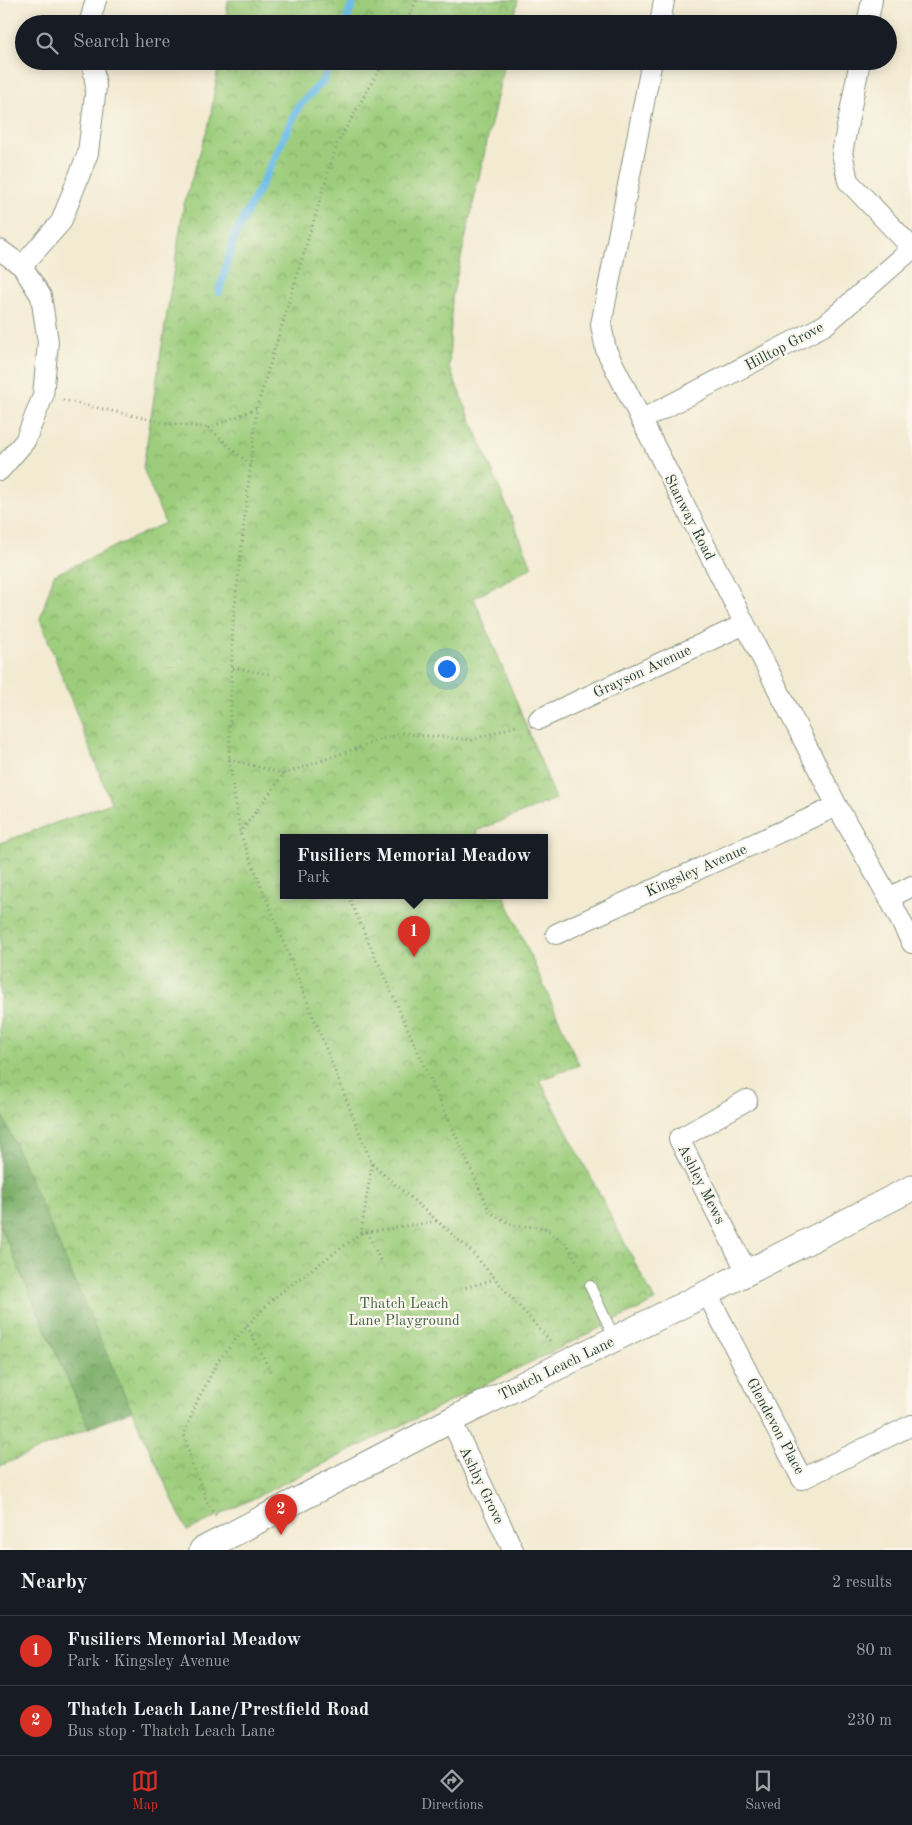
<!DOCTYPE html>
<meta charset="utf-8">
<style>
:root{--surface:#171b24;--page:#242831;--text:#f1f3f6;--muted:#9ea1a6;--line:#363941;--accent:#d93025}
body{margin:0;font-family:"Old Standard TT",serif;background:var(--page);color:var(--text)}
.you{position:absolute;left:446px;top:668px;width:18px;height:18px;margin:-12px;border:4px solid #fff;border-radius:50%;background:#1a73e8;box-shadow:0 0 0 8px #1a73e833}
.badge{display:grid;place-items:center;width:32px;height:32px;border-radius:50%;background:var(--accent);color:#fff;font-size:16px;font-weight:700}
.pin{position:absolute;translate:-50% -41px;filter:drop-shadow(0 1px 2px #0008)}
.pin::after{content:'';position:absolute;top:26px;width:18px;height:15px;background:inherit;clip-path:polygon(0 0,100% 0,50% 100%)}
.popup{position:absolute;left:280px;top:834px;width:268px;height:65px;box-sizing:border-box;display:grid;place-content:center;border-radius:0px;background:var(--surface);filter:drop-shadow(0 1px 4px #0005);font-size:16px;white-space:nowrap;color:var(--muted)}
.popup b{font-size:19px;color:var(--text)}
.popup::after{content:'';position:absolute;left:50%;top:100%;margin-left:-10px;border:10px solid transparent;border-top-color:var(--surface)}
.list{margin:0;padding:0;list-style:none}
h2{display:flex;justify-content:space-between;align-items:center;height:65px;margin:0;padding:0 20px;font-size:21px}
h2 small{font-size:16px;font-weight:400;color:var(--muted)}
.list li{display:grid;grid-template-columns:32px 1fr auto;gap:15px;align-items:center;box-sizing:border-box;height:70px;padding:0 20px;border-top:1px solid var(--line)}
.list b{display:block;font-size:19px;white-space:nowrap}
.list p{margin:0;font-size:16px;white-space:nowrap;color:var(--muted)}
.list em{font-size:16px;font-style:normal;color:var(--muted)}
.icon{flex:none;width:28px;height:28px;fill:none;stroke:currentColor;stroke-width:2;stroke-linecap:round;stroke-linejoin:round}
.map{position:relative;flex:none;width:912px;height:1550px;overflow:hidden}
.search{position:absolute;background:var(--surface);box-shadow:0 2px 12px #0003;left:15px;right:15px;top:15px;height:55px;display:flex;align-items:center;gap:12px;box-sizing:border-box;padding:0 18px;border-radius:28px;color:var(--muted);font-size:19px}
.sheet{height:205px;background:var(--surface)}
nav{display:flex;justify-content:space-around;align-items:center;box-sizing:border-box;height:70px;border-top:1px solid var(--line);background:var(--surface);font-size:14px;color:var(--muted)}
nav a{display:grid;justify-items:center;gap:2px}
nav .on{color:var(--accent)}
.map>svg:first-child{display:block}
</style>
<div class="map">
<svg width="912" height="1550" viewBox="0 0 912 1550">
<defs>
<pattern id="forest-crowns" width="20" height="18" patternUnits="userSpaceOnUse" patternTransform="scale(1.25)"><rect width="20" height="18" fill="#7eb06c"/><path d="M2 6a3 3 0 1 1 6 0M12 15a3 3 0 1 1 6 0" fill="none" stroke="#67905a"/></pattern>
<pattern id="park-crowns" width="20" height="18" patternUnits="userSpaceOnUse" patternTransform="scale(1.25)"><rect width="20" height="18" fill="#9dcd7c"/><path d="M2 6a3 3 0 1 1 6 0M12 15a3 3 0 1 1 6 0" fill="none" stroke="#7fa866"/></pattern>
</defs>
<rect width="100%" height="100%" fill="#fbf7ec"/>
<filter id="ink" filterUnits="userSpaceOnUse"><feTurbulence type="fractalNoise" baseFrequency=".02" numOctaves="2"/><feDisplacementMap in="SourceGraphic" scale="10" xChannelSelector="R" yChannelSelector="G"/><feConvolveMatrix kernelMatrix="1 2 1 2 8 2 1 2 1" color-interpolation-filters="sRGB"/></filter>
<filter id="wash" filterUnits="userSpaceOnUse"><feTurbulence type="fractalNoise" baseFrequency=".0096" numOctaves="4" result="noise"/><feDisplacementMap in="SourceGraphic" scale="20" xChannelSelector="R" yChannelSelector="G"/><feGaussianBlur stdDeviation="1.12" result="paint"/><feColorMatrix in="noise" values="0 0 0 0 0 0 0 0 0 0 0 0 0 0 0 0 0 1.4 0 .05"/><feComposite in="paint" operator="in"/></filter>
<g filter="url(#wash)">
<rect width="100%" height="100%" fill="#f3ead2"/>
<path fill="url(#forest-crowns)" stroke="#4e7650" d="M0,1027l164,370 -75,31 -89,-202z"/>
<path fill="url(#park-crowns)" stroke="#5e8558" d="M228,0h290l-5,24h-288z
M219,61h286l-53,237 -3,69 83,200 -58,31 82,201 -80,32 3,7h-195v58h220l75,169 -39,15 115,221 -468,230 -65,-142 -122,-279v-267l111,-40 -71,-184 14,-44 111,-52 -22,-55 41,-264 26,-84z
M0,1226l89,202 -89,38z"/>
<g fill="none" stroke-linecap="round" stroke-linejoin="round">
<path stroke="#6ebde8" stroke-width="8" d="M345,24l9,-24
M219,292l16,-57 30,-57 33,-71 25,-26 7,-20"/>
</g>
</g>
<g filter="url(#ink)">
<g fill="none" stroke-linecap="round" stroke-linejoin="round">
<defs>
<path id="service" d="M590,1286l25,53"/>
<path id="minor" d="M89,24l7,-24
M660,24l4,-24
M867,24l5,-24
M652,61l-51,264 5,25 231,456 52,92 23,45
M860,61l-18,92 6,28 64,67
M0,250l22,16 19,30 7,46 -5,54 -18,45 -25,29
M22,266l39,-44 27,-69 8,-66 -4,-26
M641,420l184,-95 87,-76
M539,719l206,-95
M889,898l23,-12
M556,934l281,-128
M747,1100l-68,39 68,133
M707,1293l95,186 110,-54
M451,1420l62,130"/>
<path id="tertiary" d="M202,1550l249,-130 256,-127 205,-105"/>
</defs>
<use href="#service" stroke="#899483" stroke-width="12"/>
<use href="#minor" stroke="#899483" stroke-width="22"/>
<use href="#tertiary" stroke="#899483" stroke-width="27"/>
<path stroke="#899483" stroke-width="3" stroke-dasharray="1 4" stroke-linecap="butt" d="M405,24l12,-24
M384,61l-47,83 -80,263 -24,216 -4,136 11,74 132,331 97,85 82,93
M63,400l98,22 48,6
M250,465l-41,-37 48,-20
M233,668l36,6
M229,759l55,15 -44,59
M284,774l115,-41 73,7 47,-15
M348,896l142,316 24,14 28,1 26,18 14,27
M372,1164l-11,69 76,-12
M367,1232l14,30
M461,1289l34,-10
M247,1326l24,46
M216,1515l-8,-11 -15,-37 -9,-33 13,-32 21,-41 29,-35 28,-29 86,-64"/>
<use href="#service" stroke="#fff" stroke-width="10"/>
<use href="#minor" stroke="#fff" stroke-width="20"/>
<use href="#tertiary" stroke="#fff" stroke-width="25"/>
</g>
</g>
<g text-anchor="middle" stroke-width="4.5" stroke-linejoin="round" paint-order="stroke">
<g font-size="15" fill="#1f3d34" stroke="#fbf7ec">
<text transform="translate(784 346) rotate(-28)" y="5">Hilltop Grove</text>
<text transform="translate(690 517) rotate(63)" y="5">Stanway Road</text>
<text transform="translate(642 671) rotate(-25)" y="5">Grayson Avenue</text>
<text transform="translate(696 870) rotate(-24)" y="5">Kingsley Avenue</text>
<text transform="translate(702 1184) rotate(63)" y="5">Ashley Mews</text>
<text transform="translate(556 1368) rotate(-26)" y="5">Thatch Leach Lane</text>
<text transform="translate(776 1426) rotate(62)" y="5">Glendevon Place</text>
<text transform="translate(482 1485) rotate(64)" y="5">Ashby Grove</text>
</g>
<g font-size="15" fill="#3e6146" stroke="#fbf7ec">
<text x="404" y="1308">Thatch Leach<tspan x="404" dy="17">Lane Playground</tspan></text>
</g>
</g>
</svg>
<div class="you"></div>
<div class="pin badge" style="left:414px;top:957px">1</div>
<div class="popup"><b>Fusiliers Memorial Meadow</b>Park</div>
<div class="pin badge" style="left:281px;top:1535px">2</div>
<div class="search"><svg class="icon" aria-label="search" viewBox="0 0 24 24"><circle cx="10" cy="10" r="6"/><path d="M15 15l6 6"/></svg>Search here</div>
</div>
<section class="sheet">
<h2>Nearby<small>2 results</small></h2>
<ul class="list">
<li><span class="badge">1</span><div><b>Fusiliers Memorial Meadow</b><p>Park · Kingsley Avenue</p></div><em>80 m</em></li>
<li><span class="badge">2</span><div><b>Thatch Leach Lane/Prestfield Road</b><p>Bus stop · Thatch Leach Lane</p></div><em>230 m</em></li>
</ul>
</section>
<nav>
<a class="on"><svg class="icon" aria-label="map" viewBox="0 0 24 24"><path d="M3 6l6-2 6 2 6-2v14l-6 2-6-2-6 2zM9 4v14M15 6v14"/></svg>Map</a>
<a><svg class="icon" aria-label="directions" viewBox="0 0 24 24"><path d="M12 3l9 9-9 9-9-9zM9 14v-3h6M13 9l2 2-2 2"/></svg>Directions</a>
<a><svg class="icon" aria-label="saved" viewBox="0 0 24 24"><path d="M7 4h10v16l-5-4-5 4z"/></svg>Saved</a>
</nav>
